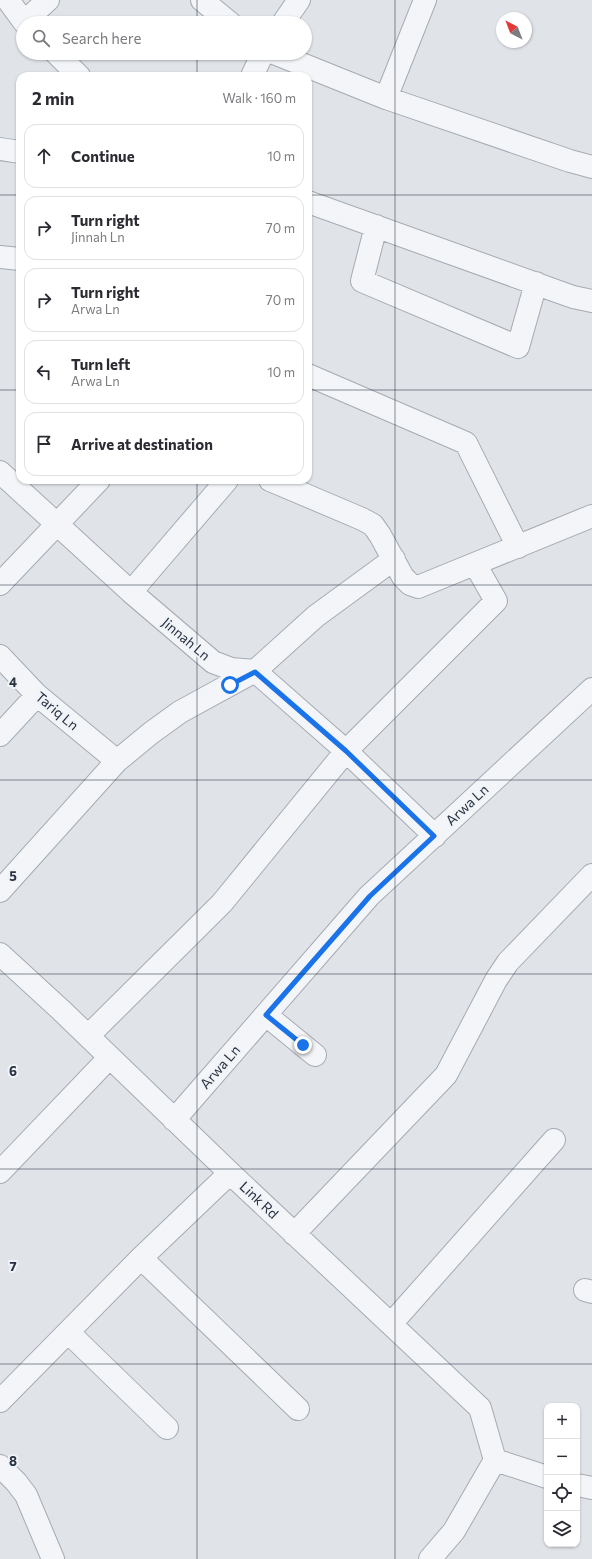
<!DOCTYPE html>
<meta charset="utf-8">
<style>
:root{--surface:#fff;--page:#f2f2f3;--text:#2b2b33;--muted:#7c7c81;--line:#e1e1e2}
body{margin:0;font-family:Commissioner,sans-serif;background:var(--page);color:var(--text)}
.controls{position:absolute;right:12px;bottom:12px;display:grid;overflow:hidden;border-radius:8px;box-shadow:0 1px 3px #0004}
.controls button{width:36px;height:36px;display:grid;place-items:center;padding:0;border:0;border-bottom:1px solid var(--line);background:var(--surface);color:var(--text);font:20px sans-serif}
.compass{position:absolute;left:496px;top:12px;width:36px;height:36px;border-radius:50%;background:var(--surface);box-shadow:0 1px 3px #0004;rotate:318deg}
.stop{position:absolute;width:12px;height:12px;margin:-9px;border:3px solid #1a73e8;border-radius:50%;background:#fff}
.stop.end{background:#1a73e8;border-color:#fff;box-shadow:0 1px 4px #0008}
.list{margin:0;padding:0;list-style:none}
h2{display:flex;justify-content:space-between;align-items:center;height:52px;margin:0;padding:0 16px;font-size:17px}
h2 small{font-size:13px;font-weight:400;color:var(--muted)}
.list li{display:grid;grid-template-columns:26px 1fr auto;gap:12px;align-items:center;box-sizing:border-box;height:64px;margin:0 8px 8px;padding:0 8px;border:1px solid var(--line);border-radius:12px}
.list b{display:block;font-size:15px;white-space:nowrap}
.list p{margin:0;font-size:13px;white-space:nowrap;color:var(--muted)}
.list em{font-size:13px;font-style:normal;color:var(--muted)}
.icon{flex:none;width:22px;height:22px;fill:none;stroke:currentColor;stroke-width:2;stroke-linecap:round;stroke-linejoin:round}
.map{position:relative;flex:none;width:592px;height:1559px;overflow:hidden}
.search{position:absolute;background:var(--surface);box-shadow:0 1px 3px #0004;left:16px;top:16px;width:296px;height:44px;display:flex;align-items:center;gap:10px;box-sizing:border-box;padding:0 14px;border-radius:22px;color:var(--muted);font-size:15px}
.panel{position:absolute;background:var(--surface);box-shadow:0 1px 3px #0004;left:16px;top:72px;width:296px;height:412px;border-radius:12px}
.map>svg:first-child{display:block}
</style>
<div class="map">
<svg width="592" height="1559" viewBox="0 0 592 1559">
<rect width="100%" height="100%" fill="#e0e4e9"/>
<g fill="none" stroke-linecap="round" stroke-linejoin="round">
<defs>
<path id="minor" d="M8,0l16,22 24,-22
M202,0l28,23
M283,23l16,-23
M56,53l23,23
M274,53l112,45 184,63 22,6
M252,76l11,-23
M386,98l39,-98
M0,149l20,3
M308,202l265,95 19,4
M376,226l-14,55 156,66 18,-64
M0,257l20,2
M308,375l158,68 52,104
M0,472l131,120 82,70 18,7 24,2 91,80 89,85
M270,480l92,39 11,6 7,10 23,42 7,7 8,3 174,-71
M0,584l99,-104
M131,592l96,-112
M0,656l37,39 80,66
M0,735l37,-40
M0,891l117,-130 34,-28 29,-21 75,-41 61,-55 78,-57
M0,954l61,56 169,163 250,235 15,52
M266,1015l49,40
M88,1036l134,-133 124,-152 150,-150 -21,-37
M174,1120l195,-224 223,-207
M0,1172l109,-114
M294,1234l152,-159 50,-95 12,-18 84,-87
M141,1258l157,151
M585,1290l7,2
M391,1324l163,-184
M68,1332l99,96
M0,1401l141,-143 89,-85
M0,1466l16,16 10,13 27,64
M577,1485l15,3
M430,1559l24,-28 41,-71 52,17"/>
</defs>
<use href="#minor" stroke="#a5abb3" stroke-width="24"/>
<use href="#minor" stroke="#f3f5f8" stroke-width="22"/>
</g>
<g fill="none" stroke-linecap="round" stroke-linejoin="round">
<path stroke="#1a73e8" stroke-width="5" d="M230,685l25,-13 91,79 88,85 -64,60 -104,119 37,30"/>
</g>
<path fill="none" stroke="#293241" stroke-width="1" stroke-opacity="0.55" d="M197,0v23M395,0v1559M197,53v23M0,195h20M308,195h284M0,390h20M308,390h284M197,480v1079M0,585h592M0,780h592M0,974h592M0,1169h592M0,1364h592"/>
<g text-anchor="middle" stroke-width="4" stroke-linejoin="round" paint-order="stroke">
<g font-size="14" fill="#293241" stroke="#f0f3f7">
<text transform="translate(186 639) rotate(40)" y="5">Jinnah Ln</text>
<text transform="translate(57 711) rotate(40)" y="5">Tariq Ln</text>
<text transform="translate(467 805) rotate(-43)" y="5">Arwa Ln</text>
<text transform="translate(220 1067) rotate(-49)" y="5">Arwa Ln</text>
<text transform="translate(259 1200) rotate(43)" y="5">Link Rd</text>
</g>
</g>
<g font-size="13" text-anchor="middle" font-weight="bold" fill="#293241" stroke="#f0f3f7" stroke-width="4" stroke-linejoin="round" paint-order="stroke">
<text x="13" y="687">4</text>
<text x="13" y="881">5</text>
<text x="13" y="1076">6</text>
<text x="13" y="1271">7</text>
<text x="13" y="1466">8</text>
</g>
</svg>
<div class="controls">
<button>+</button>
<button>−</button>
<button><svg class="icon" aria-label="locate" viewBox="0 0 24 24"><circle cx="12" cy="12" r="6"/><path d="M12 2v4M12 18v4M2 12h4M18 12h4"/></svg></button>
<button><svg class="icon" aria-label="layers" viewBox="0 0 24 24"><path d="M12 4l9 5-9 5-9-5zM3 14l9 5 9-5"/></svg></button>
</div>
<svg class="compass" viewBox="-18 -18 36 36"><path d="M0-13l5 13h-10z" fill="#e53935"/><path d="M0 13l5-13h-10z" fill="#7c7c81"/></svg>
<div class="stop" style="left:230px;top:685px"></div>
<div class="stop end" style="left:303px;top:1045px"></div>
<div class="search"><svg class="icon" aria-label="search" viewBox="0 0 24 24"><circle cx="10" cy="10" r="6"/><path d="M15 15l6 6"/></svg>Search here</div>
<section class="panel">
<h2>2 min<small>Walk · 160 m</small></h2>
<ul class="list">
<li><svg class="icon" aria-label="ahead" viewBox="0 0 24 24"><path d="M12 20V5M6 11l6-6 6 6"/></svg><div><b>Continue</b></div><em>10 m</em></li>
<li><svg class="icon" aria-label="right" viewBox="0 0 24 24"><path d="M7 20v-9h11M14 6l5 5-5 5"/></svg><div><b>Turn right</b><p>Jinnah Ln</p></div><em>70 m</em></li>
<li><svg class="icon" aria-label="right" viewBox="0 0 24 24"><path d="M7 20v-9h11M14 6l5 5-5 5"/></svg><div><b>Turn right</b><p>Arwa Ln</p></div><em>70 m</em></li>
<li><svg class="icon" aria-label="left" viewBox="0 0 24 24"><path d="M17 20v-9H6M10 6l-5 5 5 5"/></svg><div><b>Turn left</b><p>Arwa Ln</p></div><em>10 m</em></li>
<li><svg class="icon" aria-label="arrive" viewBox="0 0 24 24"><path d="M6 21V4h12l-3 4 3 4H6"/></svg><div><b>Arrive at destination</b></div></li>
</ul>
</section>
</div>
